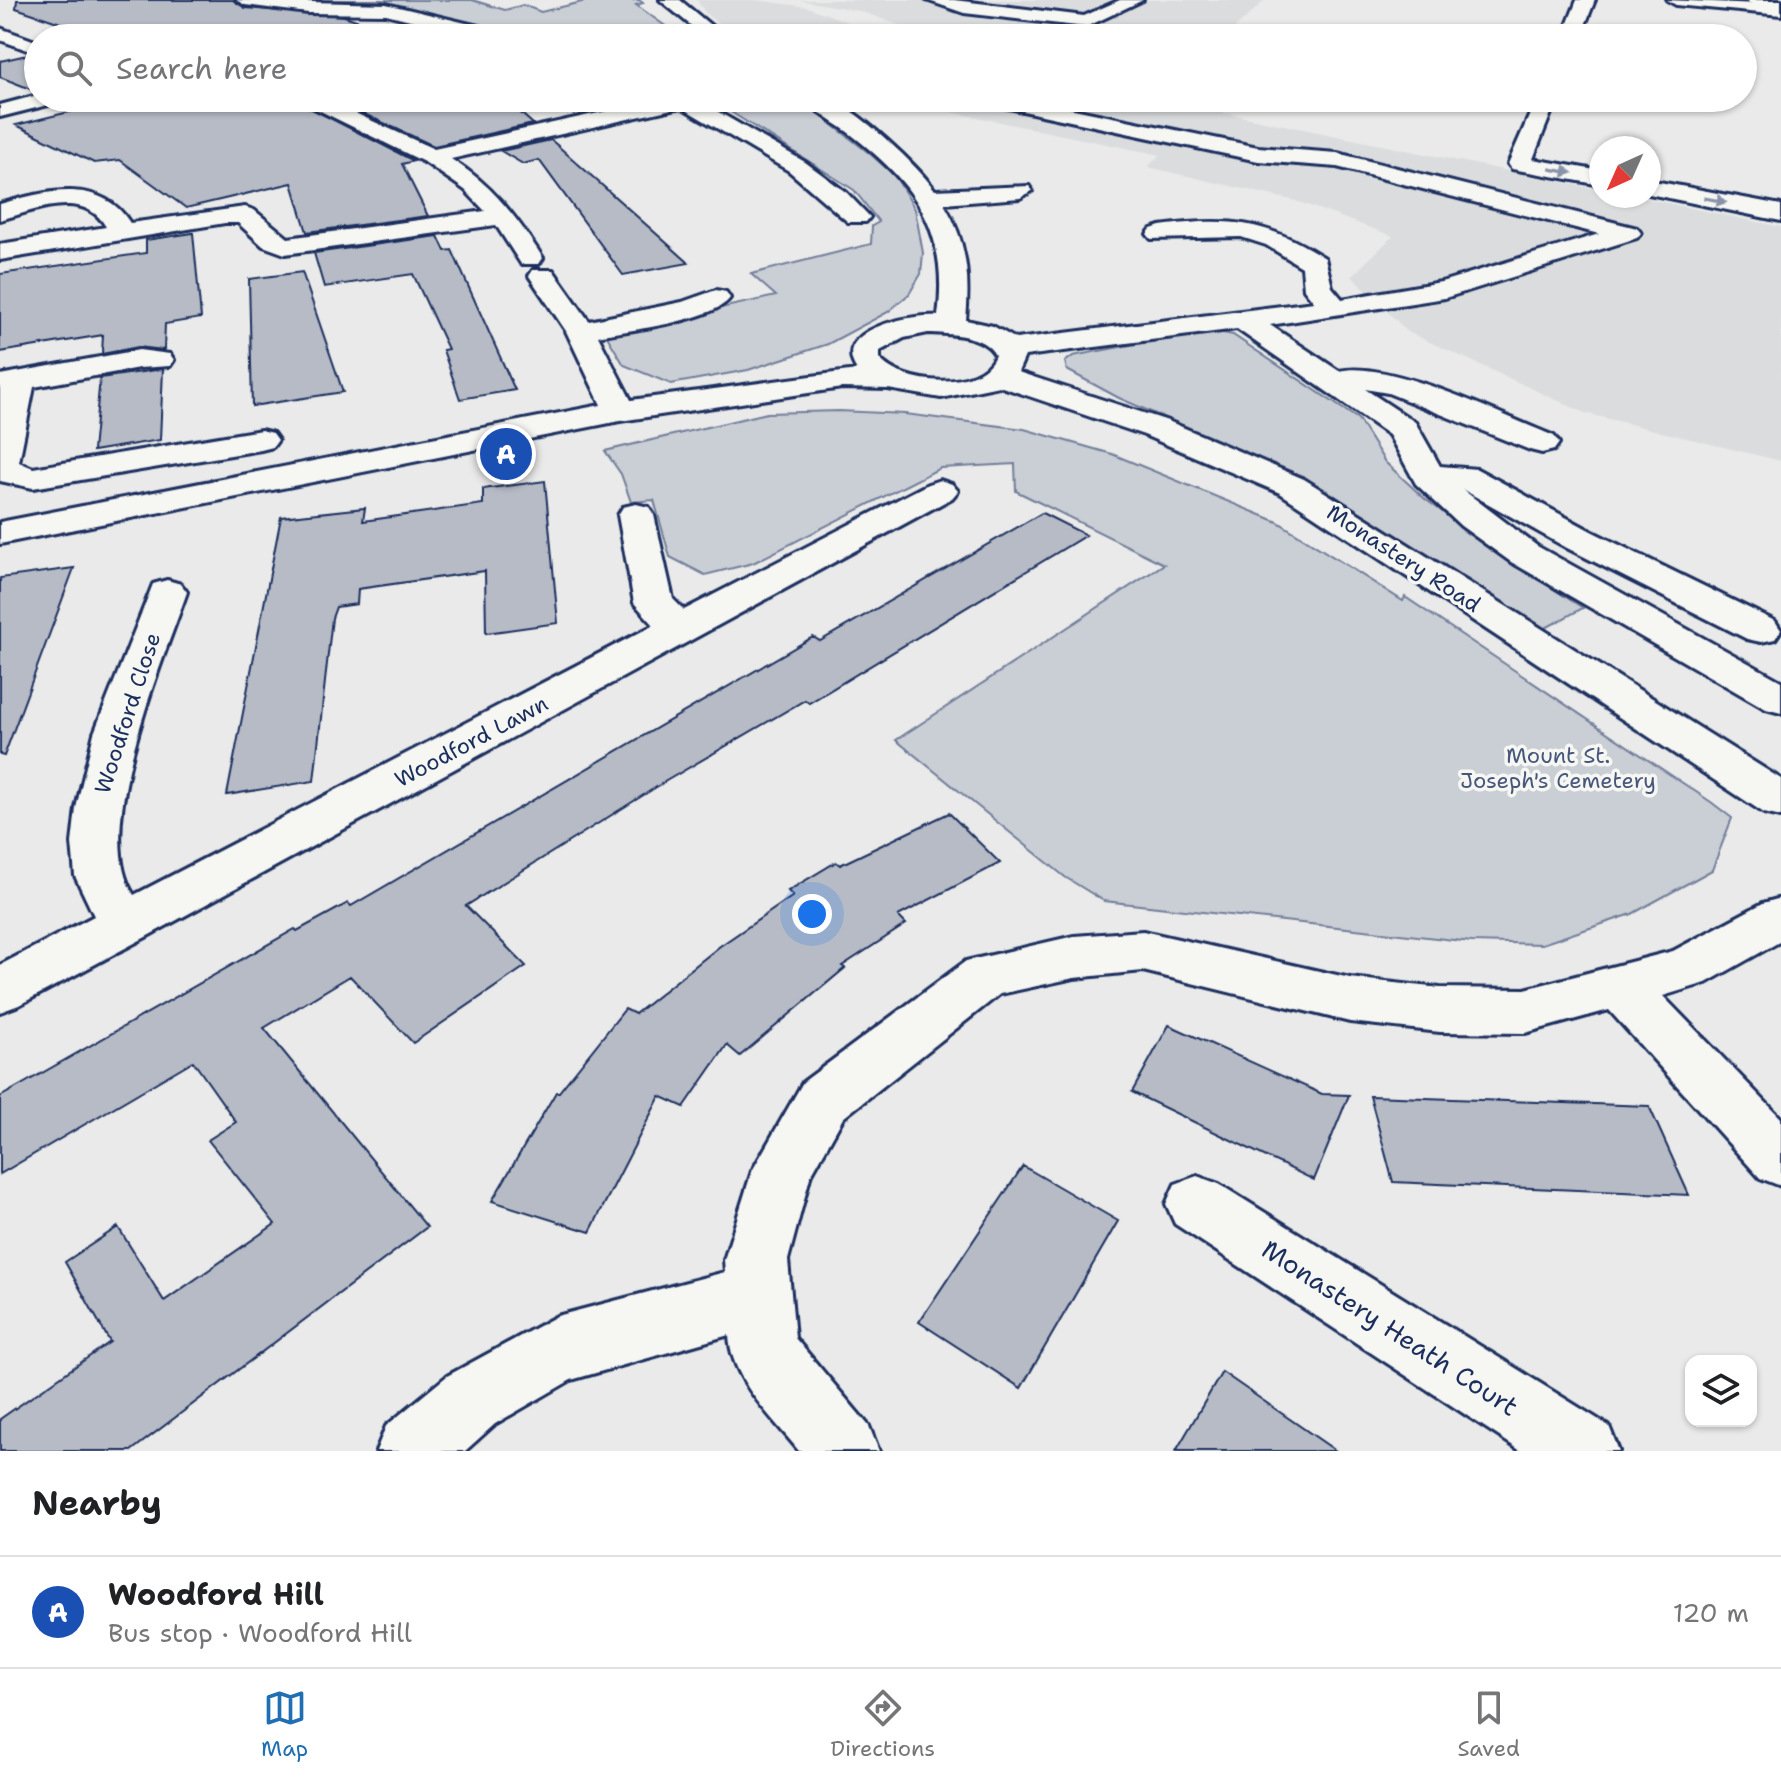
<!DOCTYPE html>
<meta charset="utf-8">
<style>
:root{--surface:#fff;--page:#f6f6f6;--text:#202124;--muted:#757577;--line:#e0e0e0;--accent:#1f6fb2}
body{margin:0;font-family:"Shantell Sans",sans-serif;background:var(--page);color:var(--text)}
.controls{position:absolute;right:24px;bottom:24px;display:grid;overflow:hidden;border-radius:16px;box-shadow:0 2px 6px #0004}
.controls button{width:72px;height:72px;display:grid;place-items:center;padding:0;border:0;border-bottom:2px solid var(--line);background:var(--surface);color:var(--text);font:40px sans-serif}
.compass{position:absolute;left:1589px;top:136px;width:72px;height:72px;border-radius:50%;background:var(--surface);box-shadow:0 2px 6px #0004;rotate:225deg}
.you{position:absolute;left:812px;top:914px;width:28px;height:28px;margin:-20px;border:6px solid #fff;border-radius:50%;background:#1a73e8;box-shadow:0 0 0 12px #1a73e833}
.badge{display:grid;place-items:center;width:52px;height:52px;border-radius:50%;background:var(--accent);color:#fff;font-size:26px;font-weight:700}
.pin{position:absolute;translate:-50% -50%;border:4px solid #fff;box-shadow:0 2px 8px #0006}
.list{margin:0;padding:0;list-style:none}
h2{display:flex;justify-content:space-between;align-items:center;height:104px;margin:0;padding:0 32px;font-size:34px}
h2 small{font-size:26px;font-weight:400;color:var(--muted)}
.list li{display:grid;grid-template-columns:52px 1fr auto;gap:24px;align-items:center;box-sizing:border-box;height:112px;padding:0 32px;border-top:2px solid var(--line)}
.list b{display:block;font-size:30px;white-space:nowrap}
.list p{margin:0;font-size:26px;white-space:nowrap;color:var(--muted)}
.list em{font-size:26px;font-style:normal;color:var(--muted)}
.icon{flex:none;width:44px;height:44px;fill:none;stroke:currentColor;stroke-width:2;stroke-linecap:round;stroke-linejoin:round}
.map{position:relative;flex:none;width:1781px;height:1451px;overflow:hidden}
.search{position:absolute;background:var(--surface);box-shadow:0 2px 6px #0004;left:24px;right:24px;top:24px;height:88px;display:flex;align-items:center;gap:20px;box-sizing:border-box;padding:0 28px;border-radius:44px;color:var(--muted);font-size:30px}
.sheet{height:216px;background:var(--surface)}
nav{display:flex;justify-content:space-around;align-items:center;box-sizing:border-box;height:112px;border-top:2px solid var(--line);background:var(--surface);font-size:22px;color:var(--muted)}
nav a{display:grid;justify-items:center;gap:4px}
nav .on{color:var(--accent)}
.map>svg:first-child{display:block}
</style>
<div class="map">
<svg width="1781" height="1451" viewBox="0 0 1781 1451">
<rect width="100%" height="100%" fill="#e9eae9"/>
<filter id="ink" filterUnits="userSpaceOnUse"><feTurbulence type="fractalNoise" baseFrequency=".0125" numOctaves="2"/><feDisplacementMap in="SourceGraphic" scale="16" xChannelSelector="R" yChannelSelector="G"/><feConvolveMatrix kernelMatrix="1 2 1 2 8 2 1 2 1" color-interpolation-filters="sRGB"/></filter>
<g filter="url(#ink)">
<path fill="#dadcde" d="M697,0h58l52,7 84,31h-151l-33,-23z
M800,0h465l-33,31 25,7h-311l-22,-4 -64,-23z
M884,98h267l450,92v6h32l148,31v234l-196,-48 -177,-81 -56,-56 41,-40 -97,-35 -148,-34 12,-12z"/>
<path fill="#caced5" stroke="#727e9a" stroke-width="2" d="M254,0h218l33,10 18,-5 18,7 49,-12h49l4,3 -7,2 46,33h-165l-128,-33z
M722,98h76l71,55 26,23 20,33 8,44 -2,21 -12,20 -21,18 -60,32 -80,26 -77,14 -47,-19 -19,-32 171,-37 -25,-22 120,-30 1,-18 7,-4 -25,-32 -142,-90z
M1209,330l24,5 125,84 27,43 40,37 83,61 75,48 -43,23 -235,-152 -186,-81 -52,-28 -2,-8 8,-6z
M839,411l66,3 119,15 88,25 166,68 125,79 2,-4 306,205 21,16 -20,52 -80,44 -90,30 -70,-2 -368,-41 -39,-24 -169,-137 268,-176 -148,-73 -1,-27 -75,4 -187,95 -48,12 -35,-18 -16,-57 -23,2 -10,-28 -16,-23 162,-38z"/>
<path fill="#b6bbc6" stroke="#1b2f5e" stroke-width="2" d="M17,0h216l12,8 99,8 69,22h-308l-89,-30z
M31,54l7,3v35l-38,-15v-16z
M66,98h225l123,63 -12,3 26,52 -121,16 -15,-49 -106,25 -66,-48 -26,3 -78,-38 65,-16 -18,-7z
M329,98h175l29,26 -99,22z
M551,140l7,6 131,117 -66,12 -84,-115 -16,4 -22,-13z
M193,233l8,85 -36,6 -1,26 -26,-3 -36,7 1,-19 -103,17v-78l146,-21v-13z
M438,236l7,15 7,-1 63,140 -55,9 -17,-49 5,-1 -35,-75 -89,13 -10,-34z
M302,272l41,120 -91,14 -3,-127z
M163,369l-3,71 -67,11 7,-73z
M545,481l13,142 -72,10 -1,-62 -127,18 -1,15 -21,3 -4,11 -18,163 -87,14 54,-278 84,-9 -2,13 120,-17v-15z
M1042,513l44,22 -277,168 -4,-3 -139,81 -200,125 60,60 -113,77 -63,-67 -86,52 163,199 -296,224h-131v-32l110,-77 -45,-80 53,-35 46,74 111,-77 -67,-84 28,-18 -43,-61 -193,113v-77l295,-168 2,2 51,-28 3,3 462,-269 7,4z
M74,568l-70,188 -4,-1v-177z
M949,813l51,50 -102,53 8,8 -64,42 3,2 -105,88 -13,-11 -43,62 -24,-11 -70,136 -98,-31 64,-109h3l66,-83 10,5 85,-68 73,-50 -5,-5 48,-29 4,3z
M1169,1025l153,69 27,1 -35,85 -182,-88z
M1370,1096l279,10 40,89 -296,-13z
M1023,1166l95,55 -97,167 -102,-66z
M1222,1372l49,34 65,45h-160z"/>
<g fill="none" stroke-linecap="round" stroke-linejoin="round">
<defs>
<path id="minor" d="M236,0l150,4 126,30 2,4h-32l-96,-24 -78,-1 -63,-8z
M660,0h20l46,38h-20z
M926,0h28l130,16 36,-16h23l-57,27 -122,-14z
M1577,0h18l-15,38h-18z
M0,28l38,14v12l-38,-14z
M38,95l25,3 -3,4 -60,15v-12z
M294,98h28l112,51 233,-51h39l-3,5 102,59 42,31 23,24 -4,5h-18l-59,-51 -108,-64 -230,52c42,26 66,59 92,99l-4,6h-18l-25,-39 -211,29 -22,-8 -25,-23h-13l-225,37v-16l106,-17c-22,-39 -72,-16 -106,-7v-16c44,-13 101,-28 130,19l115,-16 9,3 34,28 197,-27 -20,-21 -39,-27z
M805,98c7,0 18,-2 25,1 28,11 87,66 105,91l94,-4 3,5 -12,7 -76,6c23,37 26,73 22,116l27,6 23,13 298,-37 -10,-13 -2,-22 -36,-22 -25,-8 -90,2 -4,-5 4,-5 9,-3c68,-9 106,-6 165,32l7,29 10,12 99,-17 158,-48 -262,-67 -79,-6 -268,-57 -10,-6h40l238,49 79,6 300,75 4,5 -4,5 -192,60 -175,27 69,46c50,-12 164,45 215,65l5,7 -5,7 -12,3 -12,-3 -142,-57 -23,-4 50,33 25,44 37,3 116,63 182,89 6,9 -6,9 -14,3 -14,-3 -180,-91 -105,-59 75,57 244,135v32l-15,-4 -255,-147 -50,-36 -45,-42 -27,-49 -152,-106 -212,27 -7,16 150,49 136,58 477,300v38l-17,-4 -484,-320 -136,-58 -145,-49 -58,12 -53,-9 -46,-1 -222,33 -620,123v-22l601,-117 -35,-74 -37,-55 4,-6h20l36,51 93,-19 34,-12 10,2 4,6c-16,23 -102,32 -132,38l33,64 226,-30c-28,-40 53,-56 81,-54 11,-83 -21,-130 -85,-180 -15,-12 -37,-23 -48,-38zM928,333c21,1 56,1 67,22 -14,37 -94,30 -115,4v-8l24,-13z
M1537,98h20l-24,61 68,12v14l-89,-16 -4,-5z
M1649,180l132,25v16l-132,-27z
M139,350l31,4 4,6 -4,6 -31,2 -105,19 -15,75 14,6 228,-38 12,3 5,7 -5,7 -12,3 -228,38 -33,-7v-106z
M940,480l12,4 6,7 -6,7 -808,440 -125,67 -19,7v-47l94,-49 -19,-40 -3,-33 4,-35 18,-75 59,-149 14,-4 14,4 6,8c-24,69 -97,239 -53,303l520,-270 -20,-22 -16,-88 5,-8 13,-3 13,3 5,8 19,84 11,11 244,-126z
M1781,898v43l-75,42 -43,13 118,122v68l-21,-8 -151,-168 -84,23 -85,-1 -90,-10 -207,-51 -69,7 -74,16 -157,124 -33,59 -22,83 7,78 74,88 10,25h-80c-27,-34 -68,-71 -70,-116l-158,45 -76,44 -30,27h-89l10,-25 61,-50 110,-60 168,-44 -1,-12 28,-89 51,-89 163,-121 108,-25 69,-5 207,47 90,10 85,1 148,-38 90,-48z
M1197,1176l22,8 390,242 10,25h-98l-346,-227 -9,-20 9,-20z"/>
<path id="major" d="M1667,0l114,5v10l-105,-10z"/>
<path id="highway" d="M1744,0h37v8l-28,-3z"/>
</defs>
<use href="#minor" stroke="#1b2f5e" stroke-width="6"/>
<use href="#major" stroke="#1b2f5e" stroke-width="6"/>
<use href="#highway" stroke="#1b2f5e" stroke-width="6"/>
<use href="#minor" fill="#f6f6f2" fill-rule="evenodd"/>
<use href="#major" fill="#f6f6f2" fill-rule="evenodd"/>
<use href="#highway" fill="#f6f6f2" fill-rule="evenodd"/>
</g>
<defs><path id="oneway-solid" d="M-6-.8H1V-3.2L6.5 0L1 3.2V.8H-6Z" transform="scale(2)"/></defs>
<g fill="#8892a8">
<use href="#oneway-solid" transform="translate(1561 171) rotate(10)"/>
<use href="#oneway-solid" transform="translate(1715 200) rotate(11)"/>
</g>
</g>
<g text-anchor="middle" stroke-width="7" stroke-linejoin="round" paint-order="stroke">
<g font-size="22" fill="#1b2f5e" stroke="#f6f6f2">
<text transform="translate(1404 558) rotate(33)" y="8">Monastery Road</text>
<text transform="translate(127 713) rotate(-72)" y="8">Woodford Close</text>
<text transform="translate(471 741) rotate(-28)" y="8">Woodford Lawn</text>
</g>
<g font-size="22" fill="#47577c" stroke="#f6f6f2">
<text x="1558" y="763">Mount St.<tspan x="1558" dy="25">Joseph's Cemetery</tspan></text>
</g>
<g font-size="26" fill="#1b2f5e" stroke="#f6f6f2">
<text transform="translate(1390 1328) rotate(33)" y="9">Monastery Heath Court</text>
</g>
</g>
</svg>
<div class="controls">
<button><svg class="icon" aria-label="layers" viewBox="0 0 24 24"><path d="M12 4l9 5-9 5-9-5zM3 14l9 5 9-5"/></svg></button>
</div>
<svg class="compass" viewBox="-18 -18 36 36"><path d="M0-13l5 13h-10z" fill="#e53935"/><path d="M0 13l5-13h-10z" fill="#757577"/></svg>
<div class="you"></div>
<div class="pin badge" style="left:506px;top:454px;background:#1a4fb4">A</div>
<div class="search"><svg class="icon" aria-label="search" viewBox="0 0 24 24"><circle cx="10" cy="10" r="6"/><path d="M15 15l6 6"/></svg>Search here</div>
</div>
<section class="sheet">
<h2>Nearby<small></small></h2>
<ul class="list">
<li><span class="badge" style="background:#1a4fb4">A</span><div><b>Woodford Hill</b><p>Bus stop · Woodford Hill</p></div><em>120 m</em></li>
</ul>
</section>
<nav>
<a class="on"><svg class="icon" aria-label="map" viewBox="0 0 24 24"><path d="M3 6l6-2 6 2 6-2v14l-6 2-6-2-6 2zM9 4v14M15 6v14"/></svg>Map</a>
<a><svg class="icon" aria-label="directions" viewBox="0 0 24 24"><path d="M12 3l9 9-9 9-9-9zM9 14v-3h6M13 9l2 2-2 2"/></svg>Directions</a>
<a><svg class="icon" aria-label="saved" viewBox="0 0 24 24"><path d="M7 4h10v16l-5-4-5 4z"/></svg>Saved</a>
</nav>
